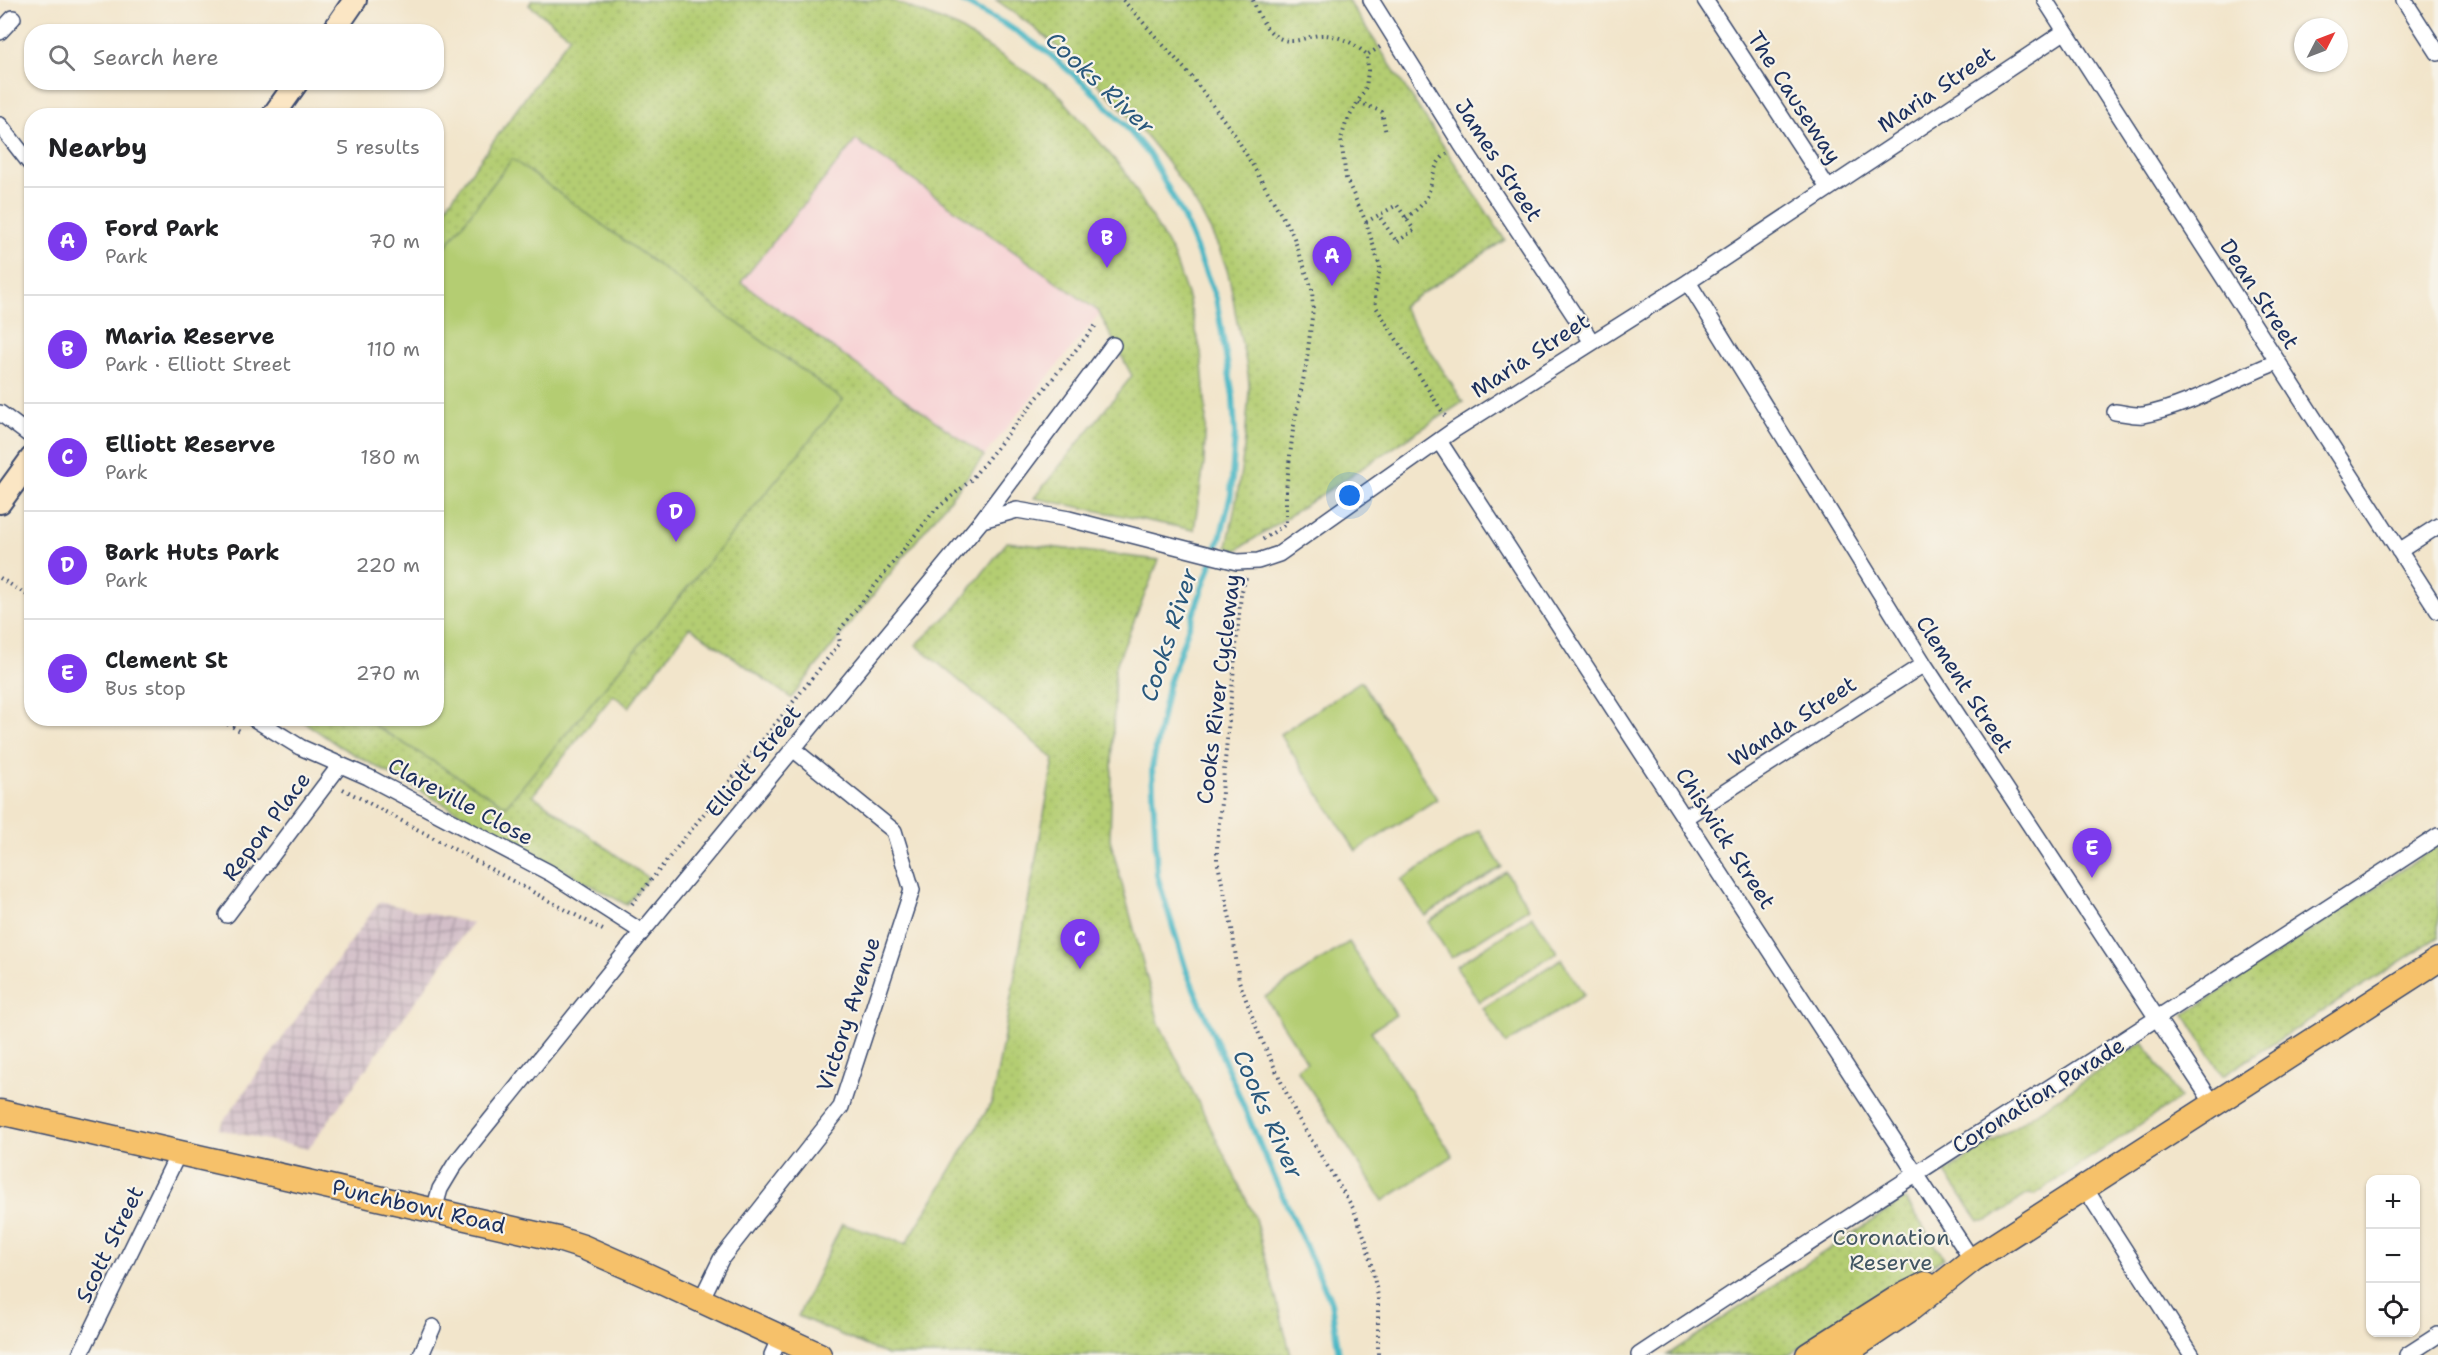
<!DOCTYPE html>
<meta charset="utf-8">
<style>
:root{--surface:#fff;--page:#f6f6f6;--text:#202124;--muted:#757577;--line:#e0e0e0;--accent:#7c3aed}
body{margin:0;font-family:"Shantell Sans",sans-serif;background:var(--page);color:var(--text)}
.controls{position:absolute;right:18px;bottom:18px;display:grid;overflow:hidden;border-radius:12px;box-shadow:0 2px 4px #0004}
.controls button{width:54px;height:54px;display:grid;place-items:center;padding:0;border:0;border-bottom:2px solid var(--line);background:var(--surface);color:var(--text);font:30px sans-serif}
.compass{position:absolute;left:2294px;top:18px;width:54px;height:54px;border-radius:50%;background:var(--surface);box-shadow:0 2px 4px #0004;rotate:48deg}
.you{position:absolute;left:1350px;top:496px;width:21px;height:21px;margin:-15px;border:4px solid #fff;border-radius:50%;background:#1a73e8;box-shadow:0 0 0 9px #1a73e833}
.badge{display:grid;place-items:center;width:39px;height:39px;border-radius:50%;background:var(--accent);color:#fff;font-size:20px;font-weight:700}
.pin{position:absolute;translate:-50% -50px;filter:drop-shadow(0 2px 3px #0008)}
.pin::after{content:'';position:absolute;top:32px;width:21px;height:18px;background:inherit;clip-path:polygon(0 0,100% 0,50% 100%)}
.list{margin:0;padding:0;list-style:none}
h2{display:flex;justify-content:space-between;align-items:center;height:78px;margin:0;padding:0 24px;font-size:26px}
h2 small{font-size:20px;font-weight:400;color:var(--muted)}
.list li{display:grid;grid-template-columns:39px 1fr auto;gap:18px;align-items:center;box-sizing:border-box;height:108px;padding:0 24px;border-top:2px solid var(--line)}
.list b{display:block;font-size:22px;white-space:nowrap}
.list p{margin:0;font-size:20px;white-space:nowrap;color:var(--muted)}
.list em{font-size:20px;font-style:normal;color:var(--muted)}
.icon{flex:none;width:33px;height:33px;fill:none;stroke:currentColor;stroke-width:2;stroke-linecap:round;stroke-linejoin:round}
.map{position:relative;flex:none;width:2438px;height:1355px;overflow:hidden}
.search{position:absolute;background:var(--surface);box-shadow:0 2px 4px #0004;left:24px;top:24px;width:420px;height:66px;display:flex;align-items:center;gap:15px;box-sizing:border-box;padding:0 21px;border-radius:24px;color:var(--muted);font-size:22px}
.panel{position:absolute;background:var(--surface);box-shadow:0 2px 4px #0004;left:24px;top:108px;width:420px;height:618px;border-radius:24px}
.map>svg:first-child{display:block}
</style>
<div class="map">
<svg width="2438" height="1355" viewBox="0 0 2438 1355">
<defs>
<pattern id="industrial-grid" width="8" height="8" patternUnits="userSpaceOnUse" patternTransform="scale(1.5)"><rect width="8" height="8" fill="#d2bdc7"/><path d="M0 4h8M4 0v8" fill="none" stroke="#aa9aa5"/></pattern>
<pattern id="grass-dots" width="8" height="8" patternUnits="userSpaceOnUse" patternTransform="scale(1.5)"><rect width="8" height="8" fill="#b4cd72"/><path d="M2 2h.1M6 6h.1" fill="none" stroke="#9ab065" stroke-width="1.8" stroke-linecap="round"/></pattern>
</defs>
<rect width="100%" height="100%" fill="#f7f3e8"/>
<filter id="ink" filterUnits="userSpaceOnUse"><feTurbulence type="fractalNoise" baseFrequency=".0167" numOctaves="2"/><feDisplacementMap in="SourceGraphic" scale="12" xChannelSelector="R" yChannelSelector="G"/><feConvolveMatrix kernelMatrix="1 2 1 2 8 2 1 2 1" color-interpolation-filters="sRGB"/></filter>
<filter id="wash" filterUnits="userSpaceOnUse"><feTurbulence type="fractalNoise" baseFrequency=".008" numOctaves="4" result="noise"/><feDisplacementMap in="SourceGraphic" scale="24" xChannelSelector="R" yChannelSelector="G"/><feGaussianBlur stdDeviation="1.35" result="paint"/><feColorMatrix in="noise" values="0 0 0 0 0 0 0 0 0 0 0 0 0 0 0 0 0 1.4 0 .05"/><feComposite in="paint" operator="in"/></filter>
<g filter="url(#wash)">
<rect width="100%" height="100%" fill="#f2e5cb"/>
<path fill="#f7cfd3" d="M856,139l244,174 -116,143 -243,-174z"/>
<path fill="url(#industrial-grid)" d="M379,902l93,21 -164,226 -90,-20z"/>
<path fill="url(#grass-dots)" stroke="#687e68" stroke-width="1.5" d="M532,0h359l66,27 98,63 71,83 47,81 15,43 13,55 5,59 -2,53 -10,66 -160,-32 98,-122 -34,-65 -242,-171 -115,142 243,174 -193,242 -101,-71 -61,80 -16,-12 -80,100 115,83 -21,27 -288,-159 -39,-27 136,-1 1,-499 133,-183 -41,-31z
M996,0h352l157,240 -103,66 61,96 -226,148 -10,-3c9,-44 17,-86 20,-131 1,-10 2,-21 2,-31 -1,-21 -8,-43 -12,-63 -4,-19 -5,-40 -12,-58 -34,-96 -145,-208 -229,-264z
M1007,542l152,18 -44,108 -5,171 49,184 95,192 37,140h-404l-89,-39 44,-92 64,20 86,-142 62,-343 -138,-114 40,-38z
M2438,846v91l-215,139 -38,-61z
M2143,1042l37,56 -146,97 -6,-1 -41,27h-8l-34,-48z
M1905,1199l39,59 -155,97h-122z"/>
<path fill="#b4cd72" stroke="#687e68" stroke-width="1.5" d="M512,159l331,241 -337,406 -142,-87 72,-1 1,-460z
M1361,681l76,118 -81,52 -76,-117z
M1479,830l23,37 -77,49 -24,-36z
M1506,872l23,36 -78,50 -23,-36z
M1533,916l24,36 -78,50 -23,-36z
M1349,942l47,73 -25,16 82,125 -70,45 -86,-132 10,-7 -42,-65z
M1561,959l23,36 -78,49 -23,-36z"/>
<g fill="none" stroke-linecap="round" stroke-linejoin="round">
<path stroke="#49b7c5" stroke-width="6" d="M960,0l48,26 38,25 43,37 34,35 28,34 32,59 33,82 17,98 2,37 -4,61 -10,41 -53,151 -16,82 5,107 29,95 77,182 68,150 8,53"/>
</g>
</g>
<g filter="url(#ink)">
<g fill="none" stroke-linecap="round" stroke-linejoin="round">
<defs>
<path id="street" d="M1371,0l90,144 131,198
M1705,0l123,188
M2045,0l393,611
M2404,0l34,53
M0,32l13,-14
M0,125l32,41
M1688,282l236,382 290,441
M2115,412c9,1 20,4 28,3 47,-9 90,-36 134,-53
M0,413l32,24
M1439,441l533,819
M982,520l35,-10 52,9 168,43 21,-1 21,-7 175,-124 234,-148 376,-250
M2399,551l39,-25
M253,718l47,29 68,30 182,96 92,59
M1686,817l238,-153
M227,915l113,-150
M2085,1188l107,167
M434,1210l6,-21 15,-25 187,-232 340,-412 131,-175
M701,1300l20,-41 120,-152 71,-217 -18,-59 -101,-82
M80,1355l99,-203
M421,1355l12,-28
M772,1355l8,-18
M1639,1355c265,-176 533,-345 799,-519
M2407,1355l31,-20"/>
<path id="secondary" d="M333,32l22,-32
M273,116l24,-34
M0,502l32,-44"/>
<path id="primary" d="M0,1112l558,127 25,8 61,27 175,81
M1808,1355l88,-56 30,-15
M1842,1355l67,-45 63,-50 466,-300"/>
</defs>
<use href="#street" stroke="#3b4a6e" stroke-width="18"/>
<use href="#secondary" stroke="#3b4a6e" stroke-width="26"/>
<use href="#primary" stroke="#3b4a6e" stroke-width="27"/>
<path stroke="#3b4a6e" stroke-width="4" stroke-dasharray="1.5 4.5" stroke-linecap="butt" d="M1123,0l68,76 44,59 58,100 19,54 1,20 -7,57 -13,64 -7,60v34l-24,16
M1253,0c6,17 17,42 40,41 10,-1 21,-7 32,-6 15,1 31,9 42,20
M1380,47l-13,8 1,16 -2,16 -20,36 -5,16 5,39 20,44 14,45 -5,27 1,13 69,109
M1359,102l23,10 4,22
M1406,218c8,-6 16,-12 21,-21 7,-17 4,-33 21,-44
M1366,222l31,-17 17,25 -17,12 -18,-26
M0,578l32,20
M1246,578l-5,16 -24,250v16l15,68 7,53 20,53 39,84 55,90 13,33 12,55v59
M217,718l23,13
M343,789l260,141
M632,904l208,-261 -2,-11 97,-122 34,-28 127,-157"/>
<use href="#street" stroke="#fff" stroke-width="15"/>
<use href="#secondary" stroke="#fbe6c4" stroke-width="22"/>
<use href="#primary" stroke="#f6c16b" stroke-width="24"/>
</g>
</g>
<g text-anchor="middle" stroke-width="4.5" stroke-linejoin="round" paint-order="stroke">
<g font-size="22" fill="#1b2f5e" stroke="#f7f3e8">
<text transform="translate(1936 89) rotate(-34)" y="8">Maria Street</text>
<text transform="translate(1795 97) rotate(57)" y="8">The Causeway</text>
<text transform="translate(1499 160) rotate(57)" y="8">James Street</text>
<text transform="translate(2260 294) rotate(57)" y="8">Dean Street</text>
<text transform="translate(1530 355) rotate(-33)" y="8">Maria Street</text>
<text transform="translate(1965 684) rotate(57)" y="8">Clement Street</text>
<text transform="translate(1218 689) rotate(-83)" y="8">Cooks River Cycleway</text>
<text transform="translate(1792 721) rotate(-33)" y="8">Wanda Street</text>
<text transform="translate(753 761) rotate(-51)" y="8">Elliott Street</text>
<text transform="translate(461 801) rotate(28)" y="8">Clareville Close</text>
<text transform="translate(266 826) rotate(-53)" y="8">Repon Place</text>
<text transform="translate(1726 838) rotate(57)" y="8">Chiswick Street</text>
<text transform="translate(848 1014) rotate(-72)" y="8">Victory Avenue</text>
<text transform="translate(2038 1095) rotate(-32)" y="8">Coronation Parade</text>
<text transform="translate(419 1206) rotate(13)" y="8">Punchbowl Road</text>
<text transform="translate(109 1244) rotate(-64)" y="8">Scott Street</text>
</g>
<g font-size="22" fill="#415663" stroke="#f7f3e8">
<text x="1891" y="1245">Coronation<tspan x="1891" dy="25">Reserve</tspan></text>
</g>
<g font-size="24" font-style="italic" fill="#29587d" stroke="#f7f3e8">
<text transform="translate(1100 83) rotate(43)" y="8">Cooks River</text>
<text transform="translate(1169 635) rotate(-72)" y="8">Cooks River</text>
<text transform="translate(1268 1114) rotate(66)" y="8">Cooks River</text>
</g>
</g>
</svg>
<div class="controls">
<button>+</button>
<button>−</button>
<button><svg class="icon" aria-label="locate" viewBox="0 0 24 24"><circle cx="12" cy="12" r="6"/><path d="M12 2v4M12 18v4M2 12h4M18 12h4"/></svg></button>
</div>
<svg class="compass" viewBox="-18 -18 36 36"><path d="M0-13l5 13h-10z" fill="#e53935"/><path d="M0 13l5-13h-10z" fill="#757577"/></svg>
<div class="you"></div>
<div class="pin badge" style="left:1332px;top:286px">A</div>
<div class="pin badge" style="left:1107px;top:268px">B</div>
<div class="pin badge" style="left:1080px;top:969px">C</div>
<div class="pin badge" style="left:676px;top:542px">D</div>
<div class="pin badge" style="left:2092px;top:878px">E</div>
<div class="search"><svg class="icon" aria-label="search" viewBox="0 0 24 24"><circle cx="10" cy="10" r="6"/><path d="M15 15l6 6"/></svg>Search here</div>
<section class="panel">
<h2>Nearby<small>5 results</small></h2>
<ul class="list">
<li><span class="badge">A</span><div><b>Ford Park</b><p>Park</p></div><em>70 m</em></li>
<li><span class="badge">B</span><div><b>Maria Reserve</b><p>Park · Elliott Street</p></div><em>110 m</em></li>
<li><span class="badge">C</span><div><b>Elliott Reserve</b><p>Park</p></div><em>180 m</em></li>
<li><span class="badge">D</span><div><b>Bark Huts Park</b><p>Park</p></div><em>220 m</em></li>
<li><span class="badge">E</span><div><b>Clement St</b><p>Bus stop</p></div><em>270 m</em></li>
</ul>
</section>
</div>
